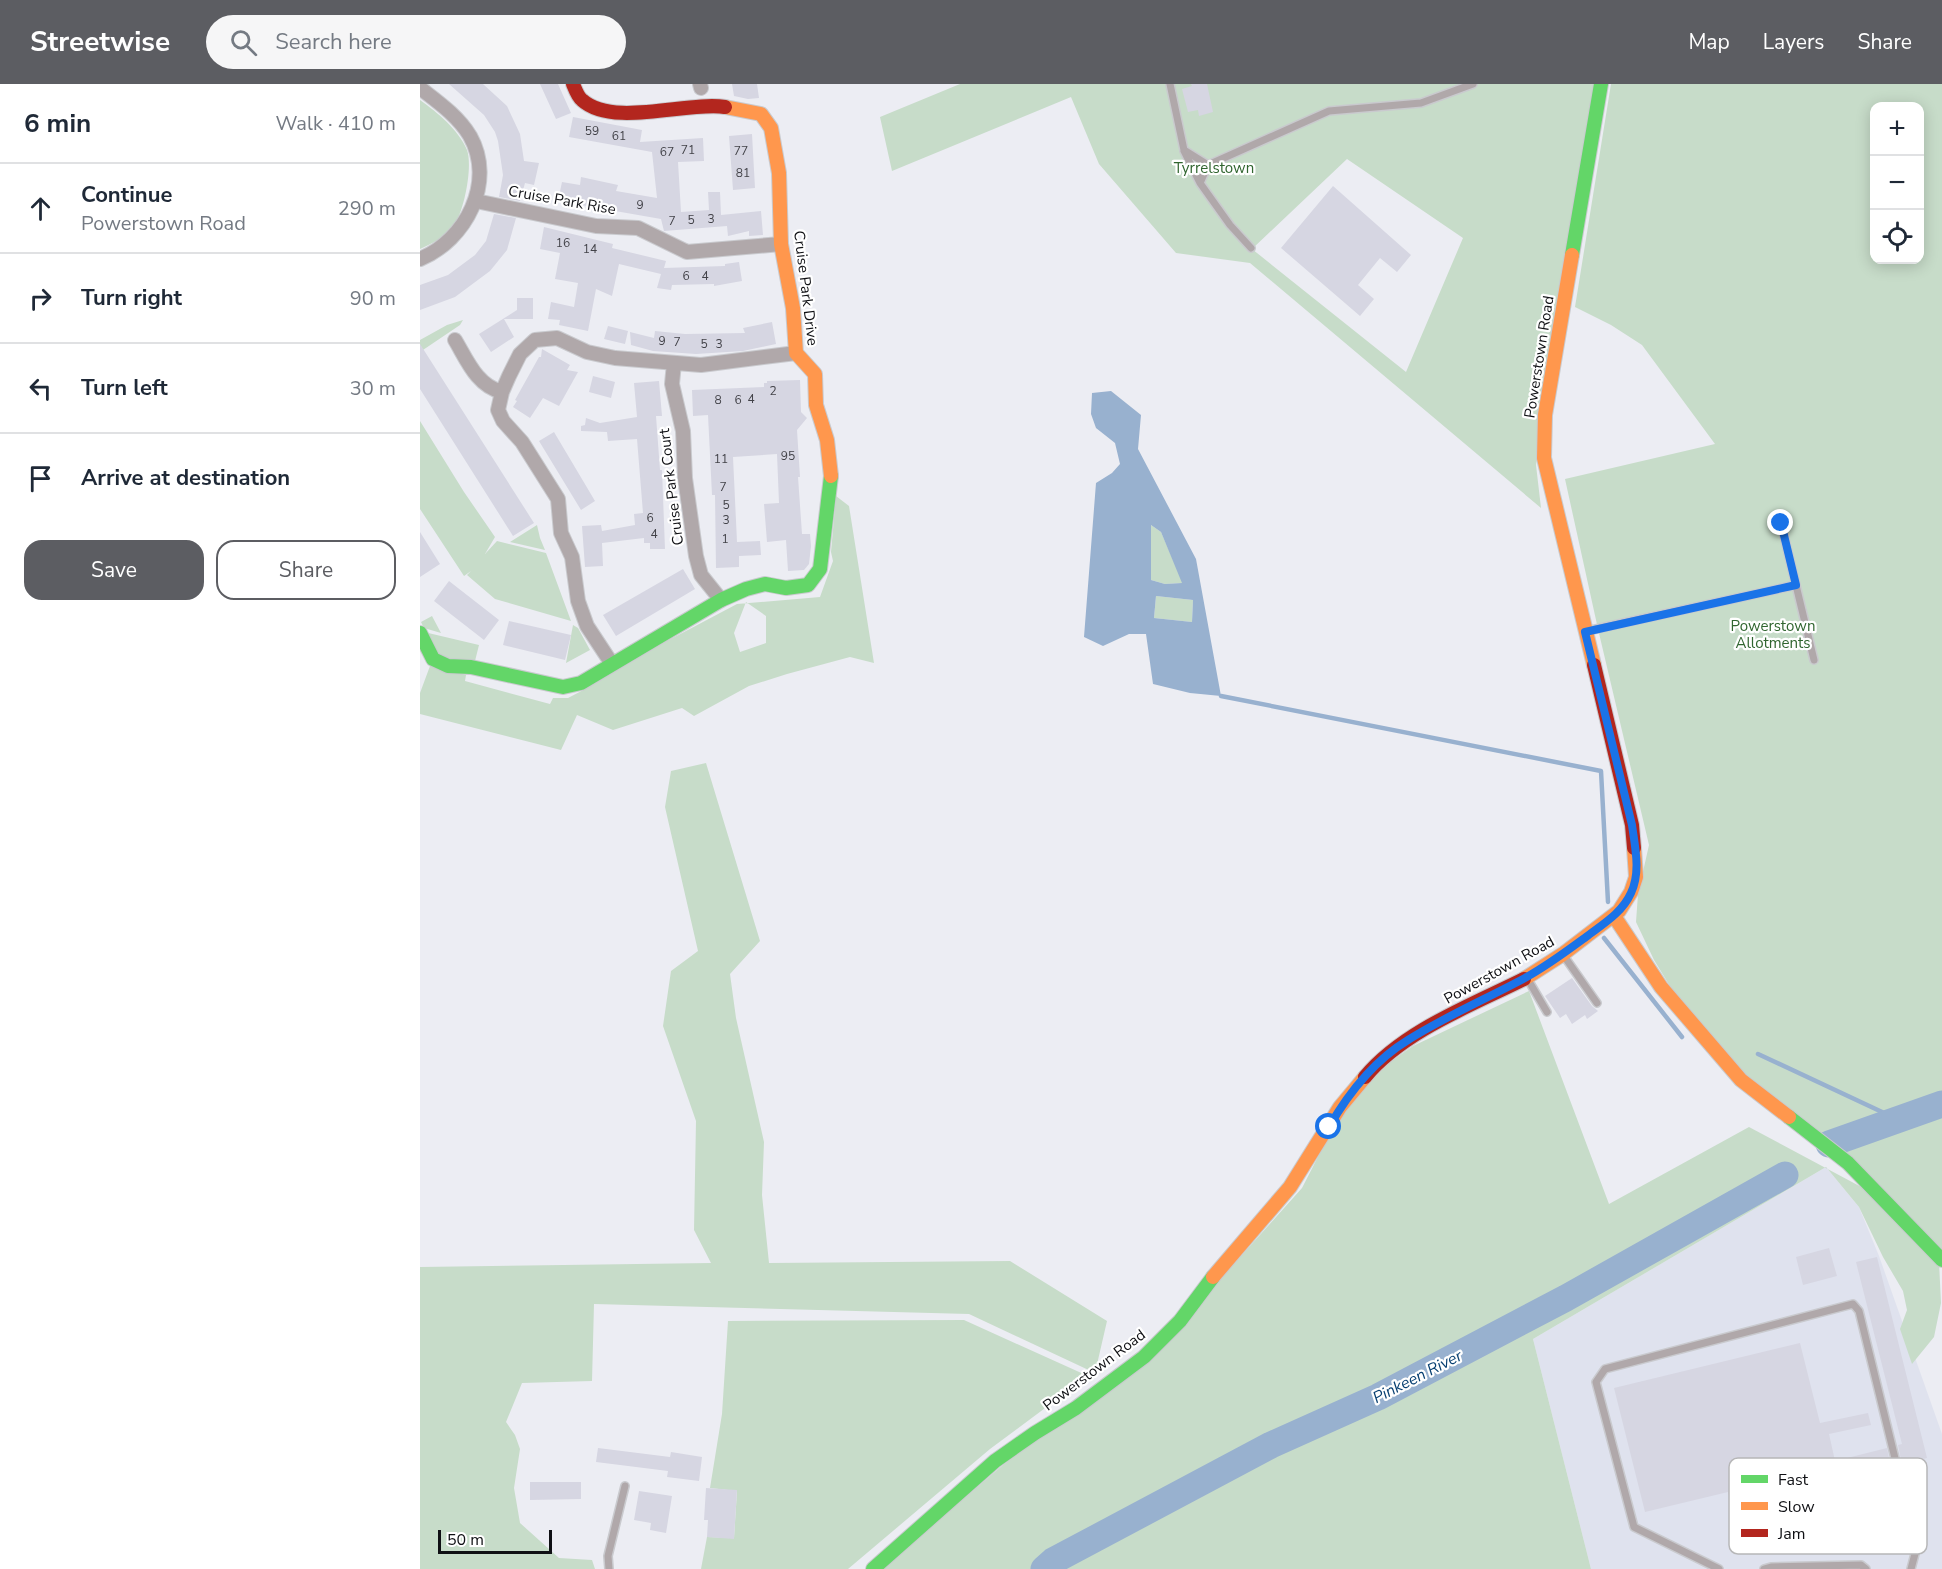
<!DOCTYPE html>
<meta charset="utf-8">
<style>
:root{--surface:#fff;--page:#f6f6f7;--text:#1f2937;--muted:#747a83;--line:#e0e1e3;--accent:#5c5d62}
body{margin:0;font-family:"Nunito Sans",sans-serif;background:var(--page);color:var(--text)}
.controls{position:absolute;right:18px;top:18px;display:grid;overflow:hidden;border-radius:12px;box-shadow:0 3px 15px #0003}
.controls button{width:54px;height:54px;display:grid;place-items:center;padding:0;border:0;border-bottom:2px solid var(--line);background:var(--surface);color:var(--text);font:30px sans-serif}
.scale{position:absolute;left:18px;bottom:15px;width:114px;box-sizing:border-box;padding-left:6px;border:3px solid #0f1014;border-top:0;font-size:16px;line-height:21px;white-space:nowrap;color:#0f1014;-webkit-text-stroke:4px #fff;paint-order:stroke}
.stop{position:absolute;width:18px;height:18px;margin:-14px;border:4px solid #1a73e8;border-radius:50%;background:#fff}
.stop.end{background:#1a73e8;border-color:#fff;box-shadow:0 2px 6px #0008}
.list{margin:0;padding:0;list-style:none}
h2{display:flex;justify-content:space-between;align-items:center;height:78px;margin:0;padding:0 24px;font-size:26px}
h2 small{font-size:20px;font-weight:400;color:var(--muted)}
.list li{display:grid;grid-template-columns:39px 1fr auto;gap:18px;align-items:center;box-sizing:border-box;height:90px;padding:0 24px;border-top:2px solid var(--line)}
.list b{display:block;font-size:22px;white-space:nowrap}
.list p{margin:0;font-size:20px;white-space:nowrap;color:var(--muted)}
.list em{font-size:20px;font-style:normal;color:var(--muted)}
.actions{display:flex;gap:12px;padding:18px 24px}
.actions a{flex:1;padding:14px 0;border:2px solid var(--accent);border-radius:18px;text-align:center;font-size:21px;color:var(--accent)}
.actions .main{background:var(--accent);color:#fff}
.icon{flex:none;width:33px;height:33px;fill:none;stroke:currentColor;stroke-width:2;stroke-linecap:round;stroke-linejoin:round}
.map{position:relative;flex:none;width:1522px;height:1485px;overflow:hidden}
header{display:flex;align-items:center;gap:36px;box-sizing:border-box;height:84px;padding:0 30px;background:var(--accent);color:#fff}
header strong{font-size:28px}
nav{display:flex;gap:33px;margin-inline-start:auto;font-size:21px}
.search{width:420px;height:54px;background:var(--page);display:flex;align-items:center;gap:15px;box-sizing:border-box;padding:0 21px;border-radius:33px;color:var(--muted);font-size:22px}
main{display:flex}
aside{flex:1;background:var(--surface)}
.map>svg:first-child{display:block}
</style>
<header>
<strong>Streetwise</strong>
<div class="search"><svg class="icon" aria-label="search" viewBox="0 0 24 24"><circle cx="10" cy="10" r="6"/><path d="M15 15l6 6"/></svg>Search here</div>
<nav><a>Map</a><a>Layers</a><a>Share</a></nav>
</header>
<main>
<aside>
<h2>6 min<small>Walk · 410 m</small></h2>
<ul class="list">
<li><svg class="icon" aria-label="ahead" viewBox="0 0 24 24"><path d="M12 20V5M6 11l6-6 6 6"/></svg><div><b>Continue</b><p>Powerstown Road</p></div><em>290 m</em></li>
<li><svg class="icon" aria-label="right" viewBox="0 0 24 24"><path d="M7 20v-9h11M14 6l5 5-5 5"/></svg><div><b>Turn right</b></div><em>90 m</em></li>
<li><svg class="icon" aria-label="left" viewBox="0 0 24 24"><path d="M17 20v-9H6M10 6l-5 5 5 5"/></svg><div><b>Turn left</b></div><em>30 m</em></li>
<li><svg class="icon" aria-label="arrive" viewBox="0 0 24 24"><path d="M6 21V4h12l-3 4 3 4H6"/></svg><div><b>Arrive at destination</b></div></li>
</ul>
<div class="actions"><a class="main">Save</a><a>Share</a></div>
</aside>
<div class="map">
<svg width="1522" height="1485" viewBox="0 0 1522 1485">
<rect width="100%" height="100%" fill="#ecedf3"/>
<path fill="#dfe2ee" d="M1406,1083l33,40 20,49 63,178v135h-351l-58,-230z"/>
<path fill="#c7dcc9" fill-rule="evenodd" d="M540,0h634l-58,381 5,43 -291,-245 -74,-10 -77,-89 -28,-67 -179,74 -12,-54zM927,75l116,79 -57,134 -154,-123z
M1191,0h331v1165l-200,-174 -61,-71 -27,-44 -18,-38 2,-28 11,-49 -51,-216 -33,-150 150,-35 -73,-99 -31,-20 -36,-18zM1454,22h46v154h-46z
M0,16c18,13 38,29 47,50 6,17 -3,61 -13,76 -7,10 -23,18 -34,23z
M43,236l-3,5 -40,27v-12l27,-15z
M0,337l44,71 31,45 -10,17 12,-13 49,12 25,68 -76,-22 -28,-24 4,-4 -7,5 -44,-67z
M416,412l13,10 25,157 -24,-6 -63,17 -38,12 -55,30 -12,-8 -69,22 -36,-15 -16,35 -141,-36v-21l10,-27 36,9 -1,6 85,23 3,-6h15l23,-12 76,-45 70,-37 83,-7 13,-36 -2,-9zM326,518l20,14v27l-26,9 -6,-19z
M117,441l3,13 5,12 -35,-8z
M731,441l10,7 22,51 -18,1 -14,-4z
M736,512l37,4 -1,22 -38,-4z
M12,532l9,17 -17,-5 -3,-6z
M153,541l5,3 12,22 -24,13z
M4,548l55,13 -5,20 -36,-8z
M286,679l54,178 -30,33 6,44 28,124 -2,53 7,68 241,-2 97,60 -12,52 -126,-59 -375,-10 -2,77 -70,2 -16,39 9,13 5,14 -6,39 6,35 39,35 33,2 3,9h-175v-302l291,-4 -17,-33 2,-109 -33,-95 8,-55 27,-20 -33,-144 6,-36z
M1109,907l80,213 140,-77 131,70 59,65 2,41 -7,34 -22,27 -12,-35 7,-19 -4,-19 -20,-34 -24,-50 -33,-40 -293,172 58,230h-709l121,-104 144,-104 155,-173 41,-80 36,-38 34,-24z
M544,1236l124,56 -98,73 -142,120h-147l6,-32 27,1 3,-47 -27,-3 12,-74 6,-93z"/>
<path fill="#98b1cf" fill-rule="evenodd" d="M691,307l30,24 -3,34 58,110 25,137 -31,-3 -37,-9 -7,-50h-17l-26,12 -19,-9 12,-154 16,-10 8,-9 -5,-21 -19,-15 -5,-14 1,-21zM731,441l10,7 21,51 -17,1 -14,-4zM736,512l37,4 -1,22 -38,-4z"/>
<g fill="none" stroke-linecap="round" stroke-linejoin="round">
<path stroke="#98b1cf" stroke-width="4.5" d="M801,612l380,75 7,131
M1184,854l78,99
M1338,970l139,65"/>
<path stroke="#98b1cf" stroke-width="27" d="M1409,1060l113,-40
M624,1485l9,-8 218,-116 107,-48 188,-99 219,-123"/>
</g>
<path fill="#d6d6e2" d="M29,0h34l24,22 13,28 4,27 15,2 -5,22 -9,-2 -5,18 -21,-4 4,-22 -5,-34 -3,-9 -11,-17z
M120,0h18l13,29 -15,6z
M312,0h25l2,14 -11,1 -14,-3z
M771,0h16l6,28 -14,4 -1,-6 -10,2 -6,-23 10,-3z
M153,33l69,13 -2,12 63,-4 1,23 -26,1 3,50 28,-2 -1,-18h12l1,23 40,-4 2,24 -14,1v-5l-21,5 -1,-10 -63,5 -3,-12 -103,-18 4,-19 18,3 1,-8 37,8 -2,6 41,7 -5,-46 -83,-15z
M332,50l3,54 -22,2 -4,-54z
M913,102l78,69 -14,17 -17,-14 -22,27 16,14 -14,17 -79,-68z
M74,130l22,4 -9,32 -17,21 -35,26 -35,13v-25l28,-10 27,-20 11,-14z
M124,143l69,17 -1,4 54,13 -2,7 61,-2v-2l14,-2 3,19 -28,5v-2l-42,1 -1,5 -14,-2 4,-14 -42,-10 -7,32 -16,-7 -8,42 -29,-6 1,-5 -12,-1 3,-17 23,5 4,-24 -23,-4 5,-26 -20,-4z
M97,214h16v21h-29l10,18 -23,15 -12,-18 38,-24z
M352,238l4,22 -33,7 -47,3 -43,-3 -22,-6 -1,-13 24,6 1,-7 30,3 60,-1 -2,-5z
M188,242l20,5 -3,13 -21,-5z
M0,260l114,179 -21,13 -93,-147z
M122,265l28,16 -3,5 11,2 -19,34 -16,-8 -13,20 -17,-11 4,-6 -2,-1 24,-43h2z
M173,292l22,6 -4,16 -22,-6z
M380,296l1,32 6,6 -10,12 3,47h-2l4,57h8l1,12 -2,18 -5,6 -16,1 -2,-31 -19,2 -3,-38 15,-1 -2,-49 -44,3 4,85 23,-1 1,14 -22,1v11l-23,1 -1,-73h-3l-4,-80 -15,1 -1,-26 72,-3v-4h3v-2z
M239,297l3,35h-6l4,54h2l3,79h-15v-6h-6v-5l-42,5 1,23 -18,1 -3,-41 19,-1 1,6 33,-6 -1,-11 9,-1 -6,-74 -29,2 -1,-9 -26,-1v-5l4,-1 1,-7 14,5 37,-6 -3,-34z
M134,348l41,69 -14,9 -42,-69z
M0,448l20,32 -20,13z
M263,485l12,20 -79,47 -13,-21z
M29,497l50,39 -15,20 -50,-39z
M89,537l62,14 -6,25 -62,-15z
M1152,894l20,28 6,5 -11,8 -2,-4 -13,9 -6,-10 -6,4 -15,-22z
M1409,1164l8,28 -34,9 -7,-28z
M1457,1173l50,201 -21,5 -1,-4 -4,1 -3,-15 4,-1 -46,-182z
M1380,1259l20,80 48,-10 3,12 -42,9 6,27 52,-13 3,15 -17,4 -4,32 10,2 -5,24 -17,-4h-51l-5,11 -6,4 -9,1 -7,-4 -5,-6 -32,12 -10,-21 3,-1 -7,-25 -83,20 -31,-124z
M178,1364l72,9 1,-5 31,5 -3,24 -32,-4 1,-6 -72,-9z
M110,1398h51v17l-51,1z
M286,1404l31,2 -3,49 -27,-2 1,-17h-4z
M219,1407l33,5 -6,37 -16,-3 1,-7 -17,-3z"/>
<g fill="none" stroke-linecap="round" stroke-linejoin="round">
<defs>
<path id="lane" d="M750,0l14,66 24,15
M764,67l16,32
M831,164l-21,-23 -30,-42 8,-18 121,-54 92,-8 52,-19
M1361,439l33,137
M1167,547l209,-46
M1144,872l33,47
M1107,894l20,34
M189,1485l-1,-13 17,-70
M1299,1485l-85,-42 -38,-145 9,-13 248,-65 6,7 56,229 1,10 -5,19
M1344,1485l7,-2 90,-2 5,4"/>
<path id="street" d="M280,0l1,4
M0,4c18,14 38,28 50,48 26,46 -4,104 -50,123
M56,117l120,25 42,2 49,24 94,-8
M35,256c12,20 22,46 47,52
M254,279l-2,21 11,47 2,47 11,78 5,19 20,25
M192,580l-25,-38 -9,-25 -6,-44 -11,-24 -3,-34 -36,-57 -19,-21 -5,-11 4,-18 7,-16 11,-22 15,-14 22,-2 30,14 28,6 86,7 95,-12"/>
<path id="fast" d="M1152,171l29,-171
M0,549l13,26 15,7 23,1 92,20 18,-4 140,-83 25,-11 19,-5 21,4 22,-3 12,-16 11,-93
M1369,1033l59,46 94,97
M453,1485l122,-108 40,-28 41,-25 68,-51 36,-36 33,-44"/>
<path id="slow" d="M305,23l36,7 10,14 8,45 2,71 12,64 3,45 19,21 1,31 11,35 4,36
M1152,171l-27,160 -1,43 50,207
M1194,832l47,71 80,93 48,37
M1104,895l39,-25 56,-43 12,-19 5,-15 -2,-29
M793,1193l77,-90 50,-80 25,-30"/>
<path id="jam" d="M153,0c2,5 5,13 9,16 31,28 106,1 143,7
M1174,581l38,160 2,23
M945,993c38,-46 107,-72 159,-98"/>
</defs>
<use href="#lane" stroke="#c9cace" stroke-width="10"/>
<use href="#street" stroke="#c9cace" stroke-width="16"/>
<use href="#fast" stroke="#c9cace" stroke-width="16"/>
<use href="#slow" stroke="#c9cace" stroke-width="16"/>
<use href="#jam" stroke="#c9cace" stroke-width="16"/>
<use href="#lane" stroke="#b0a8aa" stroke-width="7"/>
<use href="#street" stroke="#b0a8aa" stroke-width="14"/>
<use href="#fast" stroke="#63d668" stroke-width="14"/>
<use href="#slow" stroke="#ff974d" stroke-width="14"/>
<use href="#jam" stroke="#b3261e" stroke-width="14"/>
</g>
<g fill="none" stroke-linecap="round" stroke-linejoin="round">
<path stroke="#1a73e8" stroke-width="8" d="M909,1043c19,-33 46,-67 79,-87 38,-24 78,-41 117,-62 22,-12 42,-27 61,-41 17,-13 36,-24 45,-44 10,-21 4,-46 1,-68l-47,-193 211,-47 -15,-62"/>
</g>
<g text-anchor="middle" stroke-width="4.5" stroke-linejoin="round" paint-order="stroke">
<g font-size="12" fill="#424248">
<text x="172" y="51">59</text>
<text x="199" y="56">61</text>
<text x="268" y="70">71</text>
<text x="321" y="71">77</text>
<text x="247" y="72">67</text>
<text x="323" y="93">81</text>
<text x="220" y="125">9</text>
<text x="291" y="139">3</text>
<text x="271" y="140">5</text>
<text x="252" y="141">7</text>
<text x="143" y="163">16</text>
<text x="170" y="169">14</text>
<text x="266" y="196">6</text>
<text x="285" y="196">4</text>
<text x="242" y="261">9</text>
<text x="257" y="262">7</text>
<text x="284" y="264">5</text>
<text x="299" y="264">3</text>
<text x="353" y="311">2</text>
<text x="331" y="319">4</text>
<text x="298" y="320">8</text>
<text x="318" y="320">6</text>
<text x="368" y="376">95</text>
<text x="301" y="379">11</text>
<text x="303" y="407">7</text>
<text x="306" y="425">5</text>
<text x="230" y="438">6</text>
<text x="306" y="440">3</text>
<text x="234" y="454">4</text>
<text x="305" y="459">1</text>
</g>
<g font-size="15" fill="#30652f" stroke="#fff">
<text x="794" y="89">Tyrrelstown</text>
<text x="1353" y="547">Powerstown<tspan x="1353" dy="17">Allotments</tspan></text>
</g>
<g font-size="15" fill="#0f1014" stroke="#fff">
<text transform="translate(142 116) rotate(10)" y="5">Cruise Park Rise</text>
<text transform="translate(386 204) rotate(83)" y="5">Cruise Park Drive</text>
<text transform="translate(1119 273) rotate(-81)" y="5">Powerstown Road</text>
<text transform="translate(251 403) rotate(-97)" y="5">Cruise Park Court</text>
<text transform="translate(1079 886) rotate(-29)" y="5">Powerstown Road</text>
<text transform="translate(674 1286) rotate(-37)" y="5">Powerstown Road</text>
</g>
<g font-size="16" font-style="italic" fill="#084072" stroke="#fff">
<text transform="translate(997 1292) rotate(-27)" y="6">Pinkeen River</text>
</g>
</g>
<rect x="1309" y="1374" width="198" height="96" rx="9" fill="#fff" stroke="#b7b7b8" stroke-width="1.5"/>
<rect x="1321" y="1391" width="27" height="8" fill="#63d668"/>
<rect x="1321" y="1418" width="27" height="8" fill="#ff974d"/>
<rect x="1321" y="1445" width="27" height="8" fill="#b3261e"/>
<g font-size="16" fill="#0f1014">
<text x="1358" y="1401">Fast</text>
<text x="1358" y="1428">Slow</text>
<text x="1358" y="1455">Jam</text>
</g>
</svg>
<div class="controls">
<button>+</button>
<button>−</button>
<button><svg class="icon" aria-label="locate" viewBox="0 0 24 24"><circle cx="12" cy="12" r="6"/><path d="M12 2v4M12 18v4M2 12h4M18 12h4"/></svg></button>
</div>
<div class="scale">50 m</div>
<div class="stop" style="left:909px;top:1043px"></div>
<div class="stop end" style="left:1361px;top:439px"></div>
</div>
</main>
